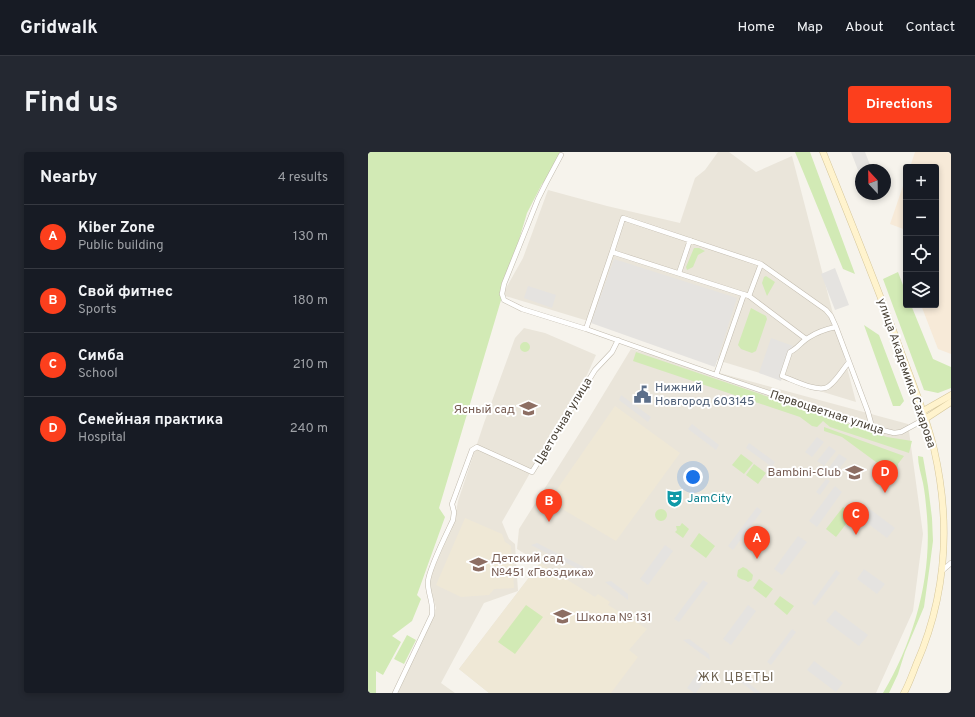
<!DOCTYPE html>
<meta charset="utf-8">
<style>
:root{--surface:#171b24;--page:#242831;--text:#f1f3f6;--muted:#9ea1a6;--line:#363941;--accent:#fc3f1d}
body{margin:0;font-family:Overpass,sans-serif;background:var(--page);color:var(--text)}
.controls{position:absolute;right:12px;top:12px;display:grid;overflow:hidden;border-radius:4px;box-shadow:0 2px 6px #0003}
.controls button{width:36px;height:36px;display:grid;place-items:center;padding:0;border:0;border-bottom:1px solid var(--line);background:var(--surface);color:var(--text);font:20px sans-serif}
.compass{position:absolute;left:487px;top:12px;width:36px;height:36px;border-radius:50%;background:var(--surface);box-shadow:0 2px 6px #0003;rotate:338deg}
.you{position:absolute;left:325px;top:325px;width:14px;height:14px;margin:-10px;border:3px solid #fff;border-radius:50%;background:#1a73e8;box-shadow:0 0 0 6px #1a73e833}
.badge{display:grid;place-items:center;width:26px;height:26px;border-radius:50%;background:var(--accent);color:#fff;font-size:13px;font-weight:700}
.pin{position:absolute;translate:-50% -33px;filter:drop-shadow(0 1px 2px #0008)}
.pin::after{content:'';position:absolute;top:21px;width:14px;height:12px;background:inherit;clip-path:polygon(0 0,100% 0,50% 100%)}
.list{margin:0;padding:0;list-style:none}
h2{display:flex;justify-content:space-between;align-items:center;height:52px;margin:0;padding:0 16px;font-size:17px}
h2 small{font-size:13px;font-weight:400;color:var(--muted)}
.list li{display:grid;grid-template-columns:26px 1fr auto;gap:12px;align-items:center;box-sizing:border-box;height:64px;padding:0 16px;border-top:1px solid var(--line)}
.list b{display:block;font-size:15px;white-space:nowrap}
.list p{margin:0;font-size:13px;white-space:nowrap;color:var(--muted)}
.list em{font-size:13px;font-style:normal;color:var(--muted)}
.icon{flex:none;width:22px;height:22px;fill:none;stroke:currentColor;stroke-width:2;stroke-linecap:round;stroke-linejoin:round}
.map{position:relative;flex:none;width:583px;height:541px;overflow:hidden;border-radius:4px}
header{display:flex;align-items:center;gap:24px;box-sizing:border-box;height:56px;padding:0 20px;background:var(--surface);border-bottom:1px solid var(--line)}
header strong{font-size:19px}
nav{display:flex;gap:22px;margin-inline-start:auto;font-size:14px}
.intro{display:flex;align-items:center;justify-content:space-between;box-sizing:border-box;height:96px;padding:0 24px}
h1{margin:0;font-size:28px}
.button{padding:10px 18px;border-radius:4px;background:var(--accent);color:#fff;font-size:14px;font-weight:700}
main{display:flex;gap:24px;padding:0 24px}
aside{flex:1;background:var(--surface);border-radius:4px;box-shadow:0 2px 6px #0003}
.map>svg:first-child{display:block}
</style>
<header>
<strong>Gridwalk</strong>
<nav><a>Home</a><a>Map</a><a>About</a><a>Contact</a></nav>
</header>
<div class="intro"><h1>Find us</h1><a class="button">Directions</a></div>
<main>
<aside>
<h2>Nearby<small>4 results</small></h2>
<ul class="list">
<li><span class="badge">A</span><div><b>Kiber Zone</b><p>Public building</p></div><em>130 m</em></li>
<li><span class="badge">B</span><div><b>Свой фитнес</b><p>Sports</p></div><em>180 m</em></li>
<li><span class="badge">C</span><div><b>Симба</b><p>School</p></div><em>210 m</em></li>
<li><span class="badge">D</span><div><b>Семейная практика</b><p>Hospital</p></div><em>240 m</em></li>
</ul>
</aside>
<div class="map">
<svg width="583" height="541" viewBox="0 0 583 541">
<rect width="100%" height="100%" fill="#f6f3ec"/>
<path fill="#eae5da" d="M350,0h11l27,20 36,-16 64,246 -354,-107 21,-37 25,-68 59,16 73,17 15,-45 10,-8z
M156,176l21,5 51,22 -9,20 -42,72 -43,75 7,17 6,5 3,47 -34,12 -43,80 14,10h-57l38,-85 -6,-21v-9l25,-60 3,-17 26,-78 31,-85z
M263,197l277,75 15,110 -10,77 -37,82h-387l-30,-24 81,-106 -23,-14 2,-20 67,-106z"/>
<path fill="#f7ead8" d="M547,0h36v202l-13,-5 -17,-44h15v-138h-26z
M538,25v53l-16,-6z"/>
<path fill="#efe8d6" d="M247,254l65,47 -64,88 -67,-40z
M97,366l37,16 3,8 6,4 3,42 -20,1 -5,6 -28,2 -25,-12z
M172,411l55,34 3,-3 12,8 -2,3 39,24 -18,21 9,7 -27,36h-122l-30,-24z"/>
<path fill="#d2eab5" d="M0,0h192l-9,25 -9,7 -15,29 -88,295 6,9 -28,78 4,4 -9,22 -20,15 9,6 -18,33 -7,-4v22h-8z
M427,0h15l45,122 -12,-5z
M326,96h5l6,3 -7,4 -5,12 -6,3 -1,-3z
M530,120l8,21v12h5l22,54 18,8v21l-13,5 -14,-3 -41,-111z
M398,124l9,6 -8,14 -5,-13 2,-6z
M383,156l15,8 1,3 -11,32 -4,2 -11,-4 -3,-4z
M496,173l15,10 25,66 -4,5h-7z
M152 195a5 5 0 1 1 10 0a5 5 0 1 1-10 0Z
M268,200l251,85 25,4 -3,12 -79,-26 -7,-6 -6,6 -5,-1 -12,-9 -167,-56z
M456,275l80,29 -6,8 -2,12h-1l-53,-39 -18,-6z
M373,302l12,9 -9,11 -12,-9z
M550,304l5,1 5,29 4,32 1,23 -3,23 -6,43 -19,45 -7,22 -9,19h-6c31,-52 49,-116 44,-177 -1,-11 -2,-23 -4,-33 -2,-9 -5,-18 -5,-27z
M386,312l12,9 -8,11 -12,-9z
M475,355l10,8 -17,22 -10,-8z
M287 363a6 6 0 1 1 12 0a6 6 0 1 1-12 0Z
M314,371l7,6 -6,9 -8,-6 2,-2 -1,-4h4z
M331,381l16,13 -9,12 -16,-12z
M375,415l4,2 6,6 -1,5 -4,2c-4,-3 -8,-2 -11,-6l1,-6z
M391,427l14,10 -7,9 -13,-10z
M412,444l14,10 -7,9 -13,-11z
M158,453l17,12 -28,37 -17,-12z
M39,483l9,5 -12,24 -10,-5z"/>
<path fill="#e5e3e0" d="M483,0h14l7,18h-11v8z
M246,107l123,39 -22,69 -124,-44z
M467,116l14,37 -14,5 -14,-36z
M160,134l28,9 -4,13 -28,-10z
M403,186l22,8 -12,35 -22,-8z
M253,243l30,22 -3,5 -29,-22z
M324,272l27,21 -3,5 -28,-21z
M449,285l7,5 -12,15 -7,-5z
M381,291l26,19 -3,5 -26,-19z
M461,294l7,5 -12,15 -7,-5z
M471,302l8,5 -12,15 -7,-5z
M458,327l4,2 -10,14 -4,-3z
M467,334l7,6 -25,35 -8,-6z
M495,352l32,24 -8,10 -32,-24z
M389,355l5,4 -29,39 -5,-4z
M430,384l9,6 -25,33 -8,-6z
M169,391l47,24 2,6 -55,-28z
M297,393l8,6 -25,34 -8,-6z
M496,417l21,15 -8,10 -20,-15z
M468,418l4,3 -25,33 -3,-3z
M335,428l5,3 -29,39 -5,-3z
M243,429l17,13v6l-23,-18z
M380,453l8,6 -25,34 -8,-6z
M467,458l33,25 -9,11 -33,-25z
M424,477l4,3 -25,33 -4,-3z
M321,487l20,15 1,6 -27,-20z
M446,509l29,22 -7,9 -29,-22z
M332,518l8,6 -12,17h-2l-7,-5z
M364,518l29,23h-6l-29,-22z"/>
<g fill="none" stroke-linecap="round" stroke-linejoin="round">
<defs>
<path id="street" d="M193,3l-15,28 -8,16 -34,85 -2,10 2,6 18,9 64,20 130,46 144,49 26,7 8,2 7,-1 24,-13
M311,121l11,-33
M381,144l12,-32
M468,175c-10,2 -19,5 -28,11 -7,4 -11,11 -18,14l-8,24c11,4 38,18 47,10 8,-6 14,-17 20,-24
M218,177l26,-77
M438,187l-57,-43 -137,-44 11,-34 138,46 65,46 5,6 5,11 32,85 4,15
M348,223l28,-81
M575,418l8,-7
M27,541l37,-78c2,-12 -5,-23 -4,-34 2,-15 18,-46 25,-61l1,-8 -2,-8 20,-54 5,-3 55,25 63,-102 17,-18 6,-12"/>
<path id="secondary" d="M455,0c25,62 50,124 73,186 13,37 29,73 38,111 17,74 12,148 -18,216 -4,10 -7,19 -12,28
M555,259l28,-16
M557,267l26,-17"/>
</defs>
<use href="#street" stroke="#c2bbae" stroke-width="5.5"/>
<use href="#secondary" stroke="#d6c79b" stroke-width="7"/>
<use href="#street" stroke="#fff" stroke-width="4.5"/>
<use href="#secondary" stroke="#fff3cd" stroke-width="6"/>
</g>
<defs>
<symbol id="civic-bare" viewBox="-9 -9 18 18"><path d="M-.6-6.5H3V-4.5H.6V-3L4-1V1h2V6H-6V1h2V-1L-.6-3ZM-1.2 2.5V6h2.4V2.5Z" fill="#5c6f8a" stroke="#fff" stroke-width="2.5" paint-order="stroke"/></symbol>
<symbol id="school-bare" viewBox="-9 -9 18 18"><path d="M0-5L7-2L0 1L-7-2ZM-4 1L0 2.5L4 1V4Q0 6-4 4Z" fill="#8d6e63" stroke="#fff" stroke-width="2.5" paint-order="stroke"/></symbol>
<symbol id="theatre-bare" viewBox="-9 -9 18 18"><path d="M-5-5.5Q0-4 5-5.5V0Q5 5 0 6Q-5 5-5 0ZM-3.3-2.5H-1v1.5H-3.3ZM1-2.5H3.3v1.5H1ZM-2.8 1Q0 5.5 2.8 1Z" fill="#0f9aa8" stroke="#fff" stroke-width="2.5" paint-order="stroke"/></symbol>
</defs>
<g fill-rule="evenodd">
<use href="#civic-bare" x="262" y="230" width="25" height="25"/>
<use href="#school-bare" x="148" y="244" width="25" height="25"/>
<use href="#school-bare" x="474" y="308" width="25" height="25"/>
<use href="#theatre-bare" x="294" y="334" width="25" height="25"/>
<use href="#school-bare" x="98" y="400" width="25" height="25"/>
<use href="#school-bare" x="182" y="452" width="25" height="25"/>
</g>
<g text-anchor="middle" stroke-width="4" stroke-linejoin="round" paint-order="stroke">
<g font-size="12" fill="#4b4439" stroke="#fff">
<text transform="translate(539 221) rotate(71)" y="4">улица Академика Сахарова</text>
<text transform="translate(459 260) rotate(18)" y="4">Первоцветная улица</text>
<text transform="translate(195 269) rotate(-59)" y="4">Цветочная улица</text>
</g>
<g font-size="12" fill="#4e5e75" stroke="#fff" text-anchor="start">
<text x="287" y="239">Нижний<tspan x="287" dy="14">Новгород 603145</tspan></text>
</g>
<g font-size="12" fill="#785e54" stroke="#fff" text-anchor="end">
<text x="147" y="261">Ясный сад</text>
<text x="473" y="324">Bambini-Club</text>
<text x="123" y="410" text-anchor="start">Детский сад<tspan x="123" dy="14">№451 «Гвоздика»</tspan></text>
<text x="208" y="469" text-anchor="start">Школа № 131</text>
</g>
<g font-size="12" fill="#0d838f" stroke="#fff" text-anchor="start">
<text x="319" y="350">JamCity</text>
</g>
<g font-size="13" letter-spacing="1" fill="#6e6250" stroke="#fff">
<text x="368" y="529">ЖК ЦВЕТЫ</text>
</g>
</g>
</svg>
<div class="controls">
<button>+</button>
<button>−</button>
<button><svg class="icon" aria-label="locate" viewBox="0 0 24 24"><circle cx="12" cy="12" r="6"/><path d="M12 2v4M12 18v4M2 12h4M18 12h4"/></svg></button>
<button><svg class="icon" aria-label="layers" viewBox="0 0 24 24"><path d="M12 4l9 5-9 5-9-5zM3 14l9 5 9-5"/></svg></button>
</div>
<svg class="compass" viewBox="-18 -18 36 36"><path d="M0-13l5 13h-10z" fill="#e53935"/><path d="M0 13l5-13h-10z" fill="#9ea1a6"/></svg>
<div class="you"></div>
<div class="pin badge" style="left:389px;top:407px">A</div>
<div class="pin badge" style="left:181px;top:370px">B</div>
<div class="pin badge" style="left:488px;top:383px">C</div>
<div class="pin badge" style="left:517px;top:341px">D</div>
</div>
</main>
